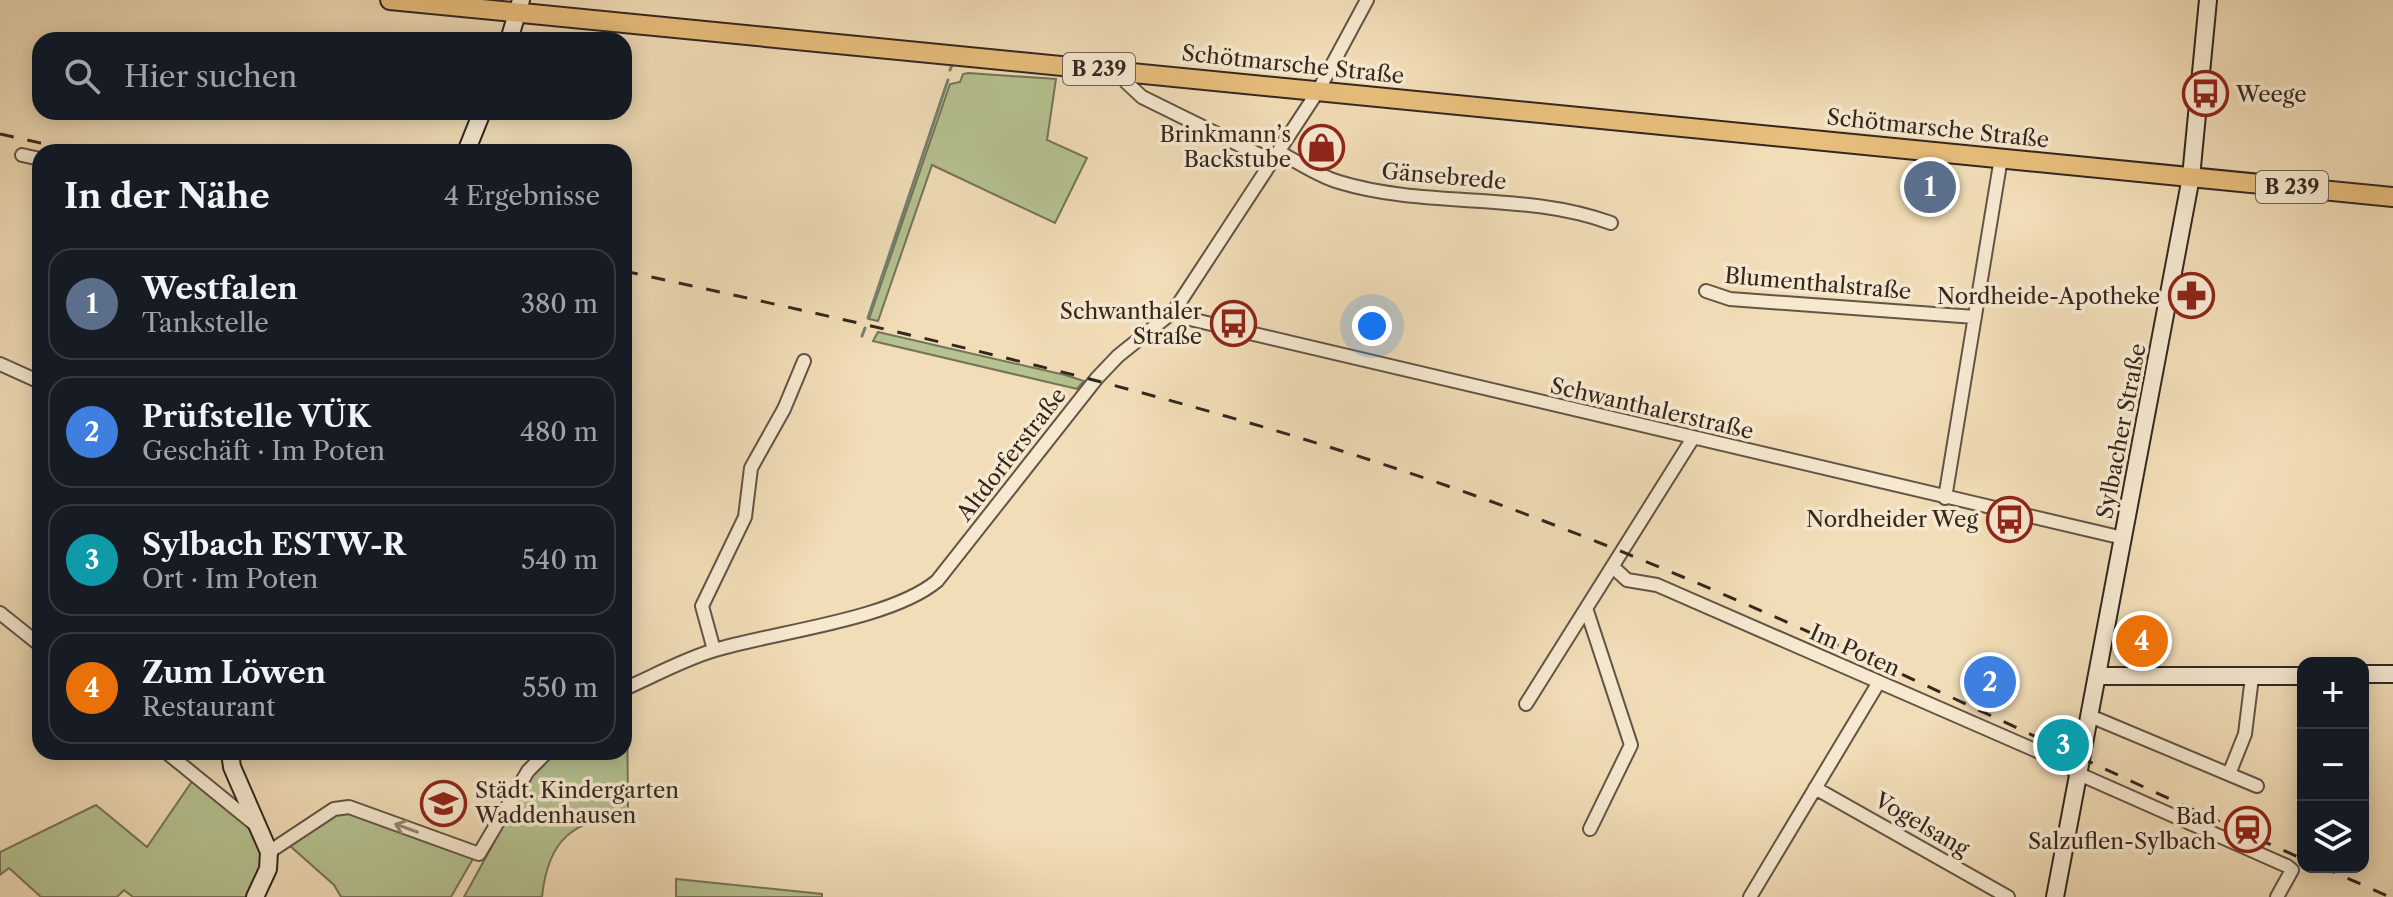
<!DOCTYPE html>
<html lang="de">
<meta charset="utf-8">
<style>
:root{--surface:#171b24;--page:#242831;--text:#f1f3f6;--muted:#9ea1a6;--line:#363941;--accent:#0f766e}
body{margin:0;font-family:"Libre Caslon Text",serif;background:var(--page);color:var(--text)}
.controls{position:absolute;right:24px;bottom:24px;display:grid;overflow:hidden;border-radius:16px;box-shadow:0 4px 20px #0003}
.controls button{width:72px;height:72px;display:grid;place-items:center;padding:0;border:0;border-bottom:2px solid var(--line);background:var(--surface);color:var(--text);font:40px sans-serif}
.you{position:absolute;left:1372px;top:326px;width:28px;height:28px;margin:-20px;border:6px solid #fff;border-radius:50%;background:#1a73e8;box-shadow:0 0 0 12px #1a73e833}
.badge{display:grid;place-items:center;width:52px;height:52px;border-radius:50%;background:var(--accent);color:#fff;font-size:26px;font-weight:700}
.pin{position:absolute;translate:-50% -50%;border:4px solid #fff;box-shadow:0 2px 8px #0006}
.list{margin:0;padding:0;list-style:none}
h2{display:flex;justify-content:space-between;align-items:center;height:104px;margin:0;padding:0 32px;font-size:34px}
h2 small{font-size:26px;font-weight:400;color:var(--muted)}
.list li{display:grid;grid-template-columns:52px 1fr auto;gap:24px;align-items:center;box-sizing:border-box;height:112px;margin:0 16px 16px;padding:0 16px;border:2px solid var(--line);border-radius:24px}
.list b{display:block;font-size:30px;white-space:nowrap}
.list p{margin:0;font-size:26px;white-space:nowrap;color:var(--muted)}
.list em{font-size:26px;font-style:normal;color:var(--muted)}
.icon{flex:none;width:44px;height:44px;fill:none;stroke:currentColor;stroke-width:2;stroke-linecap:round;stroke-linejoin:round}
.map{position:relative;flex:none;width:2393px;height:897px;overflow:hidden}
.search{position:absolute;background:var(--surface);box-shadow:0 4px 20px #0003;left:32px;top:32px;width:600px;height:88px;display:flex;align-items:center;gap:20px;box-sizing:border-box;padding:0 28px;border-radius:24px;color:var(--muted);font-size:30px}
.panel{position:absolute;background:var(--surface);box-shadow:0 4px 20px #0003;left:32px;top:144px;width:600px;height:616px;border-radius:24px}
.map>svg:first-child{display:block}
</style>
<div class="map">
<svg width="2393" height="897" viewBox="0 0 2393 897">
<rect width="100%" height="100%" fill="#f1ddb7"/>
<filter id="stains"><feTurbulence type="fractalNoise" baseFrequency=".0025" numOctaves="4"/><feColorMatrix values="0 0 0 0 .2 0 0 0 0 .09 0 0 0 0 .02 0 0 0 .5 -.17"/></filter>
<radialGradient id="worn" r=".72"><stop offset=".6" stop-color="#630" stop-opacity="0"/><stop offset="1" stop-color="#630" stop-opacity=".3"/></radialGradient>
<path fill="#b6c291" stroke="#757458" stroke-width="2" d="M968,73l88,6 -9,61 40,18 -32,65 -123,-58 -54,156 -9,-2 81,-235 10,-2 3,-8z
M878,332l187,43 19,6 -7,8 -204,-48z
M627,695l1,117c-55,10 -80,26 -86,85h-78l66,-120 27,-25h67v-56z
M193,780c24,20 75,48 71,83 -1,11 -10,24 -15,34h-116l-9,-7 -7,7h-76l-32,-29 -9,7v-23l96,-47 51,42z
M349,812l125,45 -23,40h-110l-7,-12 -45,-40 47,-32z
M676,879l146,15v3h-146z"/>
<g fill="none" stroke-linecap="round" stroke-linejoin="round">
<path stroke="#728172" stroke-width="3" d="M950,70l2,-5
M868,318l80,-238
M862,336l3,-8"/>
<defs>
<path id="street" d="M1126,82l16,15 130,64
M1279,152c19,10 39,24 60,30 88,27 185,9 272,41
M22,155l18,4
M1706,291l24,8 245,18
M1174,311l16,8 933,219
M0,364l40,18
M1945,498l56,-340
M1614,568l13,12 30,5 403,176 19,13 208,92 5,4 -15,27
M1587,611l44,134 -41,84
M0,613l40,32
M714,650l-12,-44 43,-89 6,-49 33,-59 20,-48
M624,689c30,-13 60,-30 91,-39 59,-18 175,-30 222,-69l160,-203 21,-22 56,-45 144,-220 49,-91
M1526,704l167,-266
M2090,716l167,70
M166,752l91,74
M2229,774l16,-40 7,-57
M1815,788l193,109
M269,852l65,-43 15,-2 130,47 49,-83 19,-19
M1750,897l129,-215"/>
<path id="secondary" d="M509,40l12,-40
M466,152l16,-40
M2363,674h30
M2098,676h205
M230,752l2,15 37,85 -1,17 -13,28
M2055,897l136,-720 17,-177"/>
<path id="primary" d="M390,0l2003,197"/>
</defs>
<use href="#street" stroke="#635446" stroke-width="16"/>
<use href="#secondary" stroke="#342720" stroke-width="20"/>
<use href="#primary" stroke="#342720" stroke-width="22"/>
<use href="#street" stroke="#f6e9d0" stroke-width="12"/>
<use href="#secondary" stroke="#f6e9d0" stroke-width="16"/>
<use href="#primary" stroke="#e8be7c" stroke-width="18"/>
<path stroke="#342720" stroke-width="3" stroke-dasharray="14 14" stroke-linecap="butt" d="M0,134l81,18
M624,271c293,64 584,128 866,230 279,101 542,239 813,358
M2322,867l68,30"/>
</g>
<defs><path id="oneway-shaft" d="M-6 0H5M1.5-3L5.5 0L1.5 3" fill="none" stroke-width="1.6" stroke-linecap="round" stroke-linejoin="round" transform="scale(2)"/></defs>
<use stroke="#958878" href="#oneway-shaft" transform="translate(406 828) rotate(-160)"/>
<defs>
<symbol id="bus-ring" viewBox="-11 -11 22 22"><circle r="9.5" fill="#f6e9d0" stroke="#8f2418" stroke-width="1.5"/><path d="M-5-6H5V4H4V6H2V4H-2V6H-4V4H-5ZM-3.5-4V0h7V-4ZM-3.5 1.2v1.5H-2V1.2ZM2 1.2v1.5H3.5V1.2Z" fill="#8f2418"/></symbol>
<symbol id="shop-ring" viewBox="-11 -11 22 22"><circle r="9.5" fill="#f6e9d0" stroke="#8f2418" stroke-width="1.5"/><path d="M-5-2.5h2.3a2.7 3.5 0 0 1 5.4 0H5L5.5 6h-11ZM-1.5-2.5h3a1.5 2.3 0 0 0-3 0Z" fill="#8f2418"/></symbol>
<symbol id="pharmacy-ring" viewBox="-11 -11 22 22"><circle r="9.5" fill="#f6e9d0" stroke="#8f2418" stroke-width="1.5"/><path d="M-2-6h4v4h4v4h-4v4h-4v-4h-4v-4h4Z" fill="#8f2418"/></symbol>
<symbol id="school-ring" viewBox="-11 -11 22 22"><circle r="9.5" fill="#f6e9d0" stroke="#8f2418" stroke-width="1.5"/><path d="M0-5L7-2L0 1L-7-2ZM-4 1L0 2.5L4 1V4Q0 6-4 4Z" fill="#8f2418"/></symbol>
<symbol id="station-ring" viewBox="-11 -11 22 22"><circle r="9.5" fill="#f6e9d0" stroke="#8f2418" stroke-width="1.5"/><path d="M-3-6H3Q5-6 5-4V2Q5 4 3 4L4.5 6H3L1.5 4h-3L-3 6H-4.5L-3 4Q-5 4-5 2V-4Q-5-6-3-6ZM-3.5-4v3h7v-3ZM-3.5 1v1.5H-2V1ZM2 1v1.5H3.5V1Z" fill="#8f2418"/></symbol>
</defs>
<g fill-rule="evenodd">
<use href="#bus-ring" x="2180" y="68" width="51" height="51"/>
<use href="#shop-ring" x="1296" y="122" width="51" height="51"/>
<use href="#pharmacy-ring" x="2166" y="270" width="51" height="51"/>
<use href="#bus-ring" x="1208" y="298" width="51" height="51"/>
<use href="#bus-ring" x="1984" y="494" width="51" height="51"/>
<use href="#school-ring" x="418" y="778" width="51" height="51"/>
<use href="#station-ring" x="2222" y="804" width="51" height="51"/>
</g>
<g text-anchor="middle" stroke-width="7" stroke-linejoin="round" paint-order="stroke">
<g fill="#f6e9d0" stroke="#6e6155" stroke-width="2">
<rect x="1063" y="53" width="72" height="32" rx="6"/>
<rect x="2256" y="171" width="72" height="32" rx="6"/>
</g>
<g font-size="20" font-weight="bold" fill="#342720">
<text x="1099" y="76">B 239</text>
<text x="2292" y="194">B 239</text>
</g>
<g font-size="22" fill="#342720" stroke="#f6e9d0">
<text transform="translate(1293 64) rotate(6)" y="8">Schötmarsche Straße</text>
<text transform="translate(1938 128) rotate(6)" y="8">Schötmarsche Straße</text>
<text transform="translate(1444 176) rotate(5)" y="8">Gänsebrede</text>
<text transform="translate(1818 283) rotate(5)" y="8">Blumenthalstraße</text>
<text transform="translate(1652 408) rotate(13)" y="8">Schwanthalerstraße</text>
<text transform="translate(2121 431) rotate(-79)" y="8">Sylbacher Straße</text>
<text transform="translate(1011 454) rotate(-52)" y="8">Altdorferstraße</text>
<text transform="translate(1855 650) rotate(24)" y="8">Im Poten</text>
<text transform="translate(1922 824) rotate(30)" y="8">Vogelsang</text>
</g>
<g font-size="22" fill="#342720" stroke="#f6e9d0" text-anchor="end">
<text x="2236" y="102" text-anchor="start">Weege</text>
<text x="1291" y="142">Brinkmann’s<tspan x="1291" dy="25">Backstube</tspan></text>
<text x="2160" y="304">Nordheide-Apotheke</text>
<text x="1202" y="319">Schwanthaler<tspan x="1202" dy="25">Straße</tspan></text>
<text x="1978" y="527">Nordheider Weg</text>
<text x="475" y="798" text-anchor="start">Städt. Kindergarten<tspan x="475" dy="25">Waddenhausen</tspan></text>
<text x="2216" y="824">Bad<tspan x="2216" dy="25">Salzuflen-Sylbach</tspan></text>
</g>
</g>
<rect width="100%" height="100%" filter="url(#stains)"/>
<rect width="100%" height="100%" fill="url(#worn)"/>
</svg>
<div class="controls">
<button>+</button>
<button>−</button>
<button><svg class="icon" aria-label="layers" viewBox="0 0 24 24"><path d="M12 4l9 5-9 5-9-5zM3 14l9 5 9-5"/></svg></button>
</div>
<div class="you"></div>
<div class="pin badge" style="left:1930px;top:187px;background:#5c6f8a">1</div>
<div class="pin badge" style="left:1990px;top:682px;background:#3f7fe0">2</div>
<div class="pin badge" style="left:2063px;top:745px;background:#0f9aa8">3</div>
<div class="pin badge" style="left:2142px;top:641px;background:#e8710a">4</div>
<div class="search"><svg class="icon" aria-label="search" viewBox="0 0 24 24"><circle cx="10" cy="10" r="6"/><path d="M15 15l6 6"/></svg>Hier suchen</div>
<section class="panel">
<h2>In der Nähe<small>4 Ergebnisse</small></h2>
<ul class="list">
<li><span class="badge" style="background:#5c6f8a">1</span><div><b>Westfalen</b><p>Tankstelle</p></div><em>380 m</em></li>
<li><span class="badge" style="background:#3f7fe0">2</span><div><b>Prüfstelle VÜK</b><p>Geschäft · Im Poten</p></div><em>480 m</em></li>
<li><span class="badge" style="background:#0f9aa8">3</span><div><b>Sylbach ESTW-R</b><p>Ort · Im Poten</p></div><em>540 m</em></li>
<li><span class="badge" style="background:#e8710a">4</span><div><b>Zum Löwen</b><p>Restaurant</p></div><em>550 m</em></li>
</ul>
</section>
</div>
